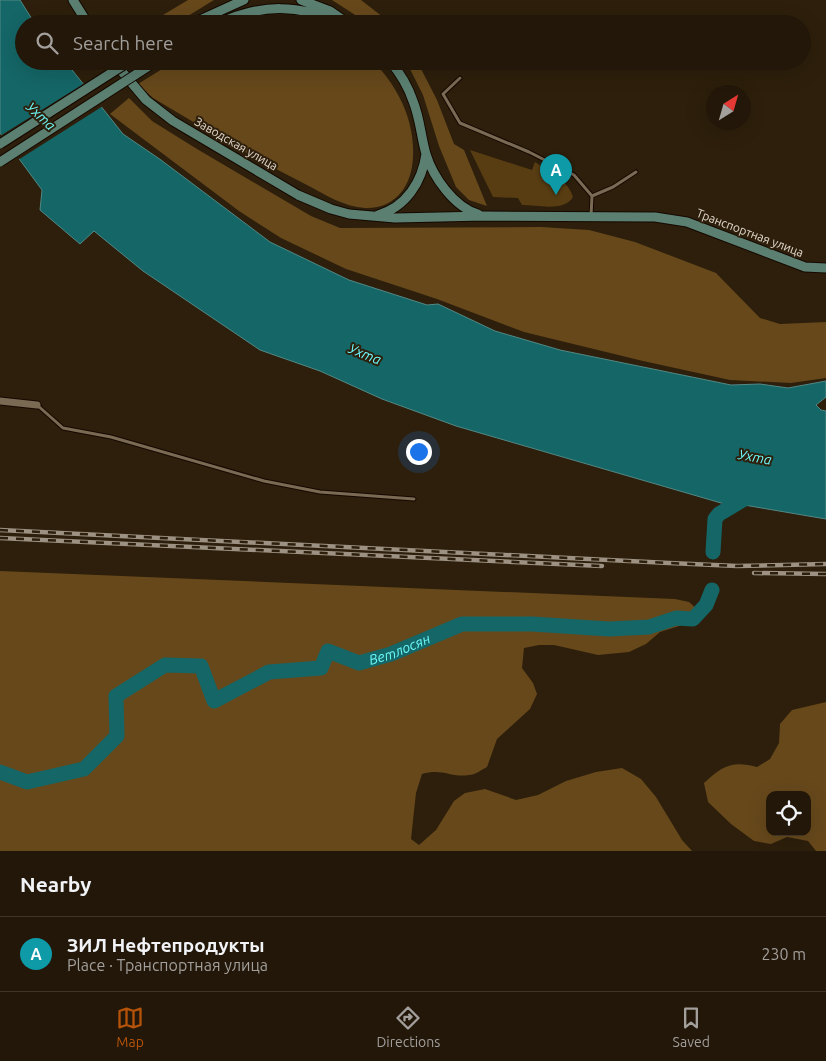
<!DOCTYPE html>
<meta charset="utf-8">
<style>
:root{--surface:#221708;--page:#2e2416;--text:#f1f3f6;--muted:#a29f9c;--line:#3f3629;--accent:#b45309}
body{margin:0;font-family:Ubuntu,sans-serif;background:var(--page);color:var(--text)}
.controls{position:absolute;right:15px;bottom:15px;display:grid;overflow:hidden;border-radius:10px;box-shadow:0 5px 20px #0002}
.controls button{width:45px;height:45px;display:grid;place-items:center;padding:0;border:0;border-bottom:1px solid var(--line);background:var(--surface);color:var(--text);font:25px sans-serif}
.compass{position:absolute;left:706px;top:85px;width:45px;height:45px;border-radius:50%;background:var(--surface);box-shadow:0 5px 20px #0002;rotate:37deg}
.you{position:absolute;left:418px;top:451px;width:18px;height:18px;margin:-12px;border:4px solid #fff;border-radius:50%;background:#1a73e8;box-shadow:0 0 0 8px #1a73e833}
.badge{display:grid;place-items:center;width:32px;height:32px;border-radius:50%;background:var(--accent);color:#fff;font-size:16px;font-weight:700}
.pin{position:absolute;translate:-50% -41px;filter:drop-shadow(0 1px 2px #0008)}
.pin::after{content:'';position:absolute;top:26px;width:18px;height:15px;background:inherit;clip-path:polygon(0 0,100% 0,50% 100%)}
.list{margin:0;padding:0;list-style:none}
h2{display:flex;justify-content:space-between;align-items:center;height:65px;margin:0;padding:0 20px;font-size:21px}
h2 small{font-size:16px;font-weight:400;color:var(--muted)}
.list li{display:grid;grid-template-columns:32px 1fr auto;gap:15px;align-items:center;box-sizing:border-box;height:75px;padding:0 20px;border-top:1px solid var(--line)}
.list b{display:block;font-size:19px;white-space:nowrap}
.list p{margin:0;font-size:16px;white-space:nowrap;color:var(--muted)}
.list em{font-size:16px;font-style:normal;color:var(--muted)}
.icon{flex:none;width:28px;height:28px;fill:none;stroke:currentColor;stroke-width:2;stroke-linecap:round;stroke-linejoin:round}
.map{position:relative;flex:none;width:826px;height:851px;overflow:hidden}
.search{position:absolute;background:var(--surface);box-shadow:0 5px 20px #0002;left:15px;right:15px;top:15px;height:55px;display:flex;align-items:center;gap:12px;box-sizing:border-box;padding:0 18px;border-radius:28px;color:var(--muted);font-size:19px}
.sheet{height:140px;background:var(--surface)}
nav{display:flex;justify-content:space-around;align-items:center;box-sizing:border-box;height:70px;border-top:1px solid var(--line);background:var(--surface);font-size:14px;color:var(--muted)}
nav a{display:grid;justify-items:center;gap:2px}
nav .on{color:var(--accent)}
.map>svg:first-child{display:block}
</style>
<div class="map">
<svg width="826" height="851" viewBox="0 0 826 851">
<rect width="100%" height="100%" fill="#2d1f0b"/>
<path fill="#583d13" d="M470,150l62,20 3,-8c14,9 33,18 38,35 -9,15 -35,8 -51,8l-4,-7 -25,-1z"/>
<path fill="#66481b" fill-rule="evenodd" d="M188,0h26l-39,24h-27z
M332,0h29l31,24h-23z
M278,15l21,2 21,7h-78z
M175,61h198c25,26 42,59 40,96 -1,28 -17,52 -48,51 -21,-1 -41,-14 -60,-24 -52,-26 -102,-56 -152,-86l-15,-14z
M406,61h11l20,39 17,44 10,6 23,56 -18,-6 -13,-13 -17,-41 -16,-51z
M129,98l23,23 45,28 114,67 29,12 201,-1 48,3 46,12 81,31 44,45 20,6 46,-2v56l-35,5 -61,-3 -87,-19 -119,-29 -87,-33 -91,-30 -65,-31 -42,-27 -129,-97z
M0,571l675,28 14,3 8,7 -2,12 -35,11 -14,12 -17,8 -31,3 -44,-10h-15l-15,3 -2,20 11,15 4,11 -7,15 -33,30 -10,28c-6,3 -12,8 -18,8 -19,3 -26,-7 -47,-1l-6,19 -5,46 8,6 17,-15 18,-29 11,-8 20,-4 31,11 22,-5 28,-14 30,-9 26,-4 19,11 15,18 26,43 10,11h-692z
M826,702v149h-10l-8,-10 -21,-4 -16,7 -17,-3 -23,-17 -23,-22 -4,-19c18,-17 28,-23 53,-16l13,-8 9,-16 1,-19 12,-14zM770,795h37v37h-37z"/>
<path fill="#156667" stroke="#528885" d="M0,0h20l15,24h-11v37h41l58,73 38,26 109,82 79,38 78,25 11,-1 57,27 65,19 171,35 29,-1 28,4 38,-7v16l-10,8 5,5 5,1v108l-82,-14h-16l-272,-79 -74,-27 -62,-28 -60,-21 -117,-79 -49,-40 -14,13 -40,-34 2,-20 -42,-57z"/>
<path fill="#2d1f0b" d="M85,83l18,23 -85,54 -18,-24z"/>
<g fill="none" stroke-linecap="round" stroke-linejoin="round">
<g stroke="#156667" stroke-width="15">
<path d="M713,552l2,-33 4,-5 32,-19"/>
<path id="s1" d="M0,772l27,10 57,-13 33,-33 -1,-40 49,-31 36,1 13,35 55,-29 52,-4 7,-17 31,12 32,-9 71,-30h70l77,5 40,-2 27,-9 17,1 13,-14 6,-15"/>
</g>
<defs>
<path id="lane" d="M460,78l-17,16 17,29 69,29 45,23 18,21 -1,20
M592,196l21,-9 23,-15
M37,405l26,23 48,9 153,44 56,11 94,7"/>
<path id="street" d="M0,401l37,4"/>
<path id="secondary" d="M73,0l15,24
M301,0l29,11 19,13
M191,24l53,-24
M218,24c43,-21 82,-20 124,0
M113,61l33,39 27,21 125,74 33,14 18,5 46,4 90,-2 170,1 32,5 118,45 21,1
M390,61c10,12 18,25 23,40 7,17 8,36 13,53 7,23 28,53 52,60
M378,215c28,-8 44,-33 48,-61"/>
</defs>
<use href="#lane" stroke="#150800" stroke-width="5"/>
<use href="#street" stroke="#150800" stroke-width="9"/>
<use href="#secondary" stroke="#150800" stroke-width="11"/>
<use href="#lane" stroke="#7a6953" stroke-width="3"/>
<use href="#street" stroke="#7a6953" stroke-width="7"/>
<use href="#secondary" stroke="#5b8071" stroke-width="9"/>
<defs>
<path id="rail" d="M0,530l669,33 68,3 89,-2
M0,538l602,28
M754,573l72,1"/>
</defs>
<use href="#rail" stroke="#9c9182" stroke-width="4.5"/>
<use href="#rail" stroke="#2d1f0b" stroke-width="2.5" stroke-dasharray="8" stroke-linecap="butt"/>
<defs>
<path id="secondary-bridge" d="M0,144l130,-83
M0,162l152,-98"/>
</defs>
<use href="#secondary-bridge" stroke="#150800" stroke-width="11" stroke-linecap="butt"/>
<use href="#secondary-bridge" stroke="#5b8071" stroke-width="9"/>
</g>
<g text-anchor="middle" stroke-width="4" stroke-linejoin="round" paint-order="stroke">
<g font-size="12" fill="#e2d8cc" stroke="#2d1f0b">
<text transform="translate(236 144) rotate(30)" y="4">Заводская улица</text>
<text transform="translate(750 233) rotate(21)" y="4">Транспортная улица</text>
</g>
<g font-size="14" font-style="italic" fill="#6cf9fa" stroke="#2d1f0b">
<text transform="translate(41 116) rotate(43)" y="5">Ухта</text>
<text transform="translate(365 354) rotate(22)" y="5">Ухта</text>
<text transform="translate(755 457) rotate(10)" y="5">Ухта</text>
<text dy="5" stroke="none"><textPath href="#s1" startOffset="514">Ветлосян</textPath></text>
</g>
</g>
</svg>
<div class="controls">
<button><svg class="icon" aria-label="locate" viewBox="0 0 24 24"><circle cx="12" cy="12" r="6"/><path d="M12 2v4M12 18v4M2 12h4M18 12h4"/></svg></button>
</div>
<svg class="compass" viewBox="-18 -18 36 36"><path d="M0-13l5 13h-10z" fill="#e53935"/><path d="M0 13l5-13h-10z" fill="#a29f9c"/></svg>
<div class="you"></div>
<div class="pin badge" style="left:556px;top:195px;background:#0f9aa8">A</div>
<div class="search"><svg class="icon" aria-label="search" viewBox="0 0 24 24"><circle cx="10" cy="10" r="6"/><path d="M15 15l6 6"/></svg>Search here</div>
</div>
<section class="sheet">
<h2>Nearby<small></small></h2>
<ul class="list">
<li><span class="badge" style="background:#0f9aa8">A</span><div><b>ЗИЛ Нефтепродукты</b><p>Place · Транспортная улица</p></div><em>230 m</em></li>
</ul>
</section>
<nav>
<a class="on"><svg class="icon" aria-label="map" viewBox="0 0 24 24"><path d="M3 6l6-2 6 2 6-2v14l-6 2-6-2-6 2zM9 4v14M15 6v14"/></svg>Map</a>
<a><svg class="icon" aria-label="directions" viewBox="0 0 24 24"><path d="M12 3l9 9-9 9-9-9zM9 14v-3h6M13 9l2 2-2 2"/></svg>Directions</a>
<a><svg class="icon" aria-label="saved" viewBox="0 0 24 24"><path d="M7 4h10v16l-5-4-5 4z"/></svg>Saved</a>
</nav>
